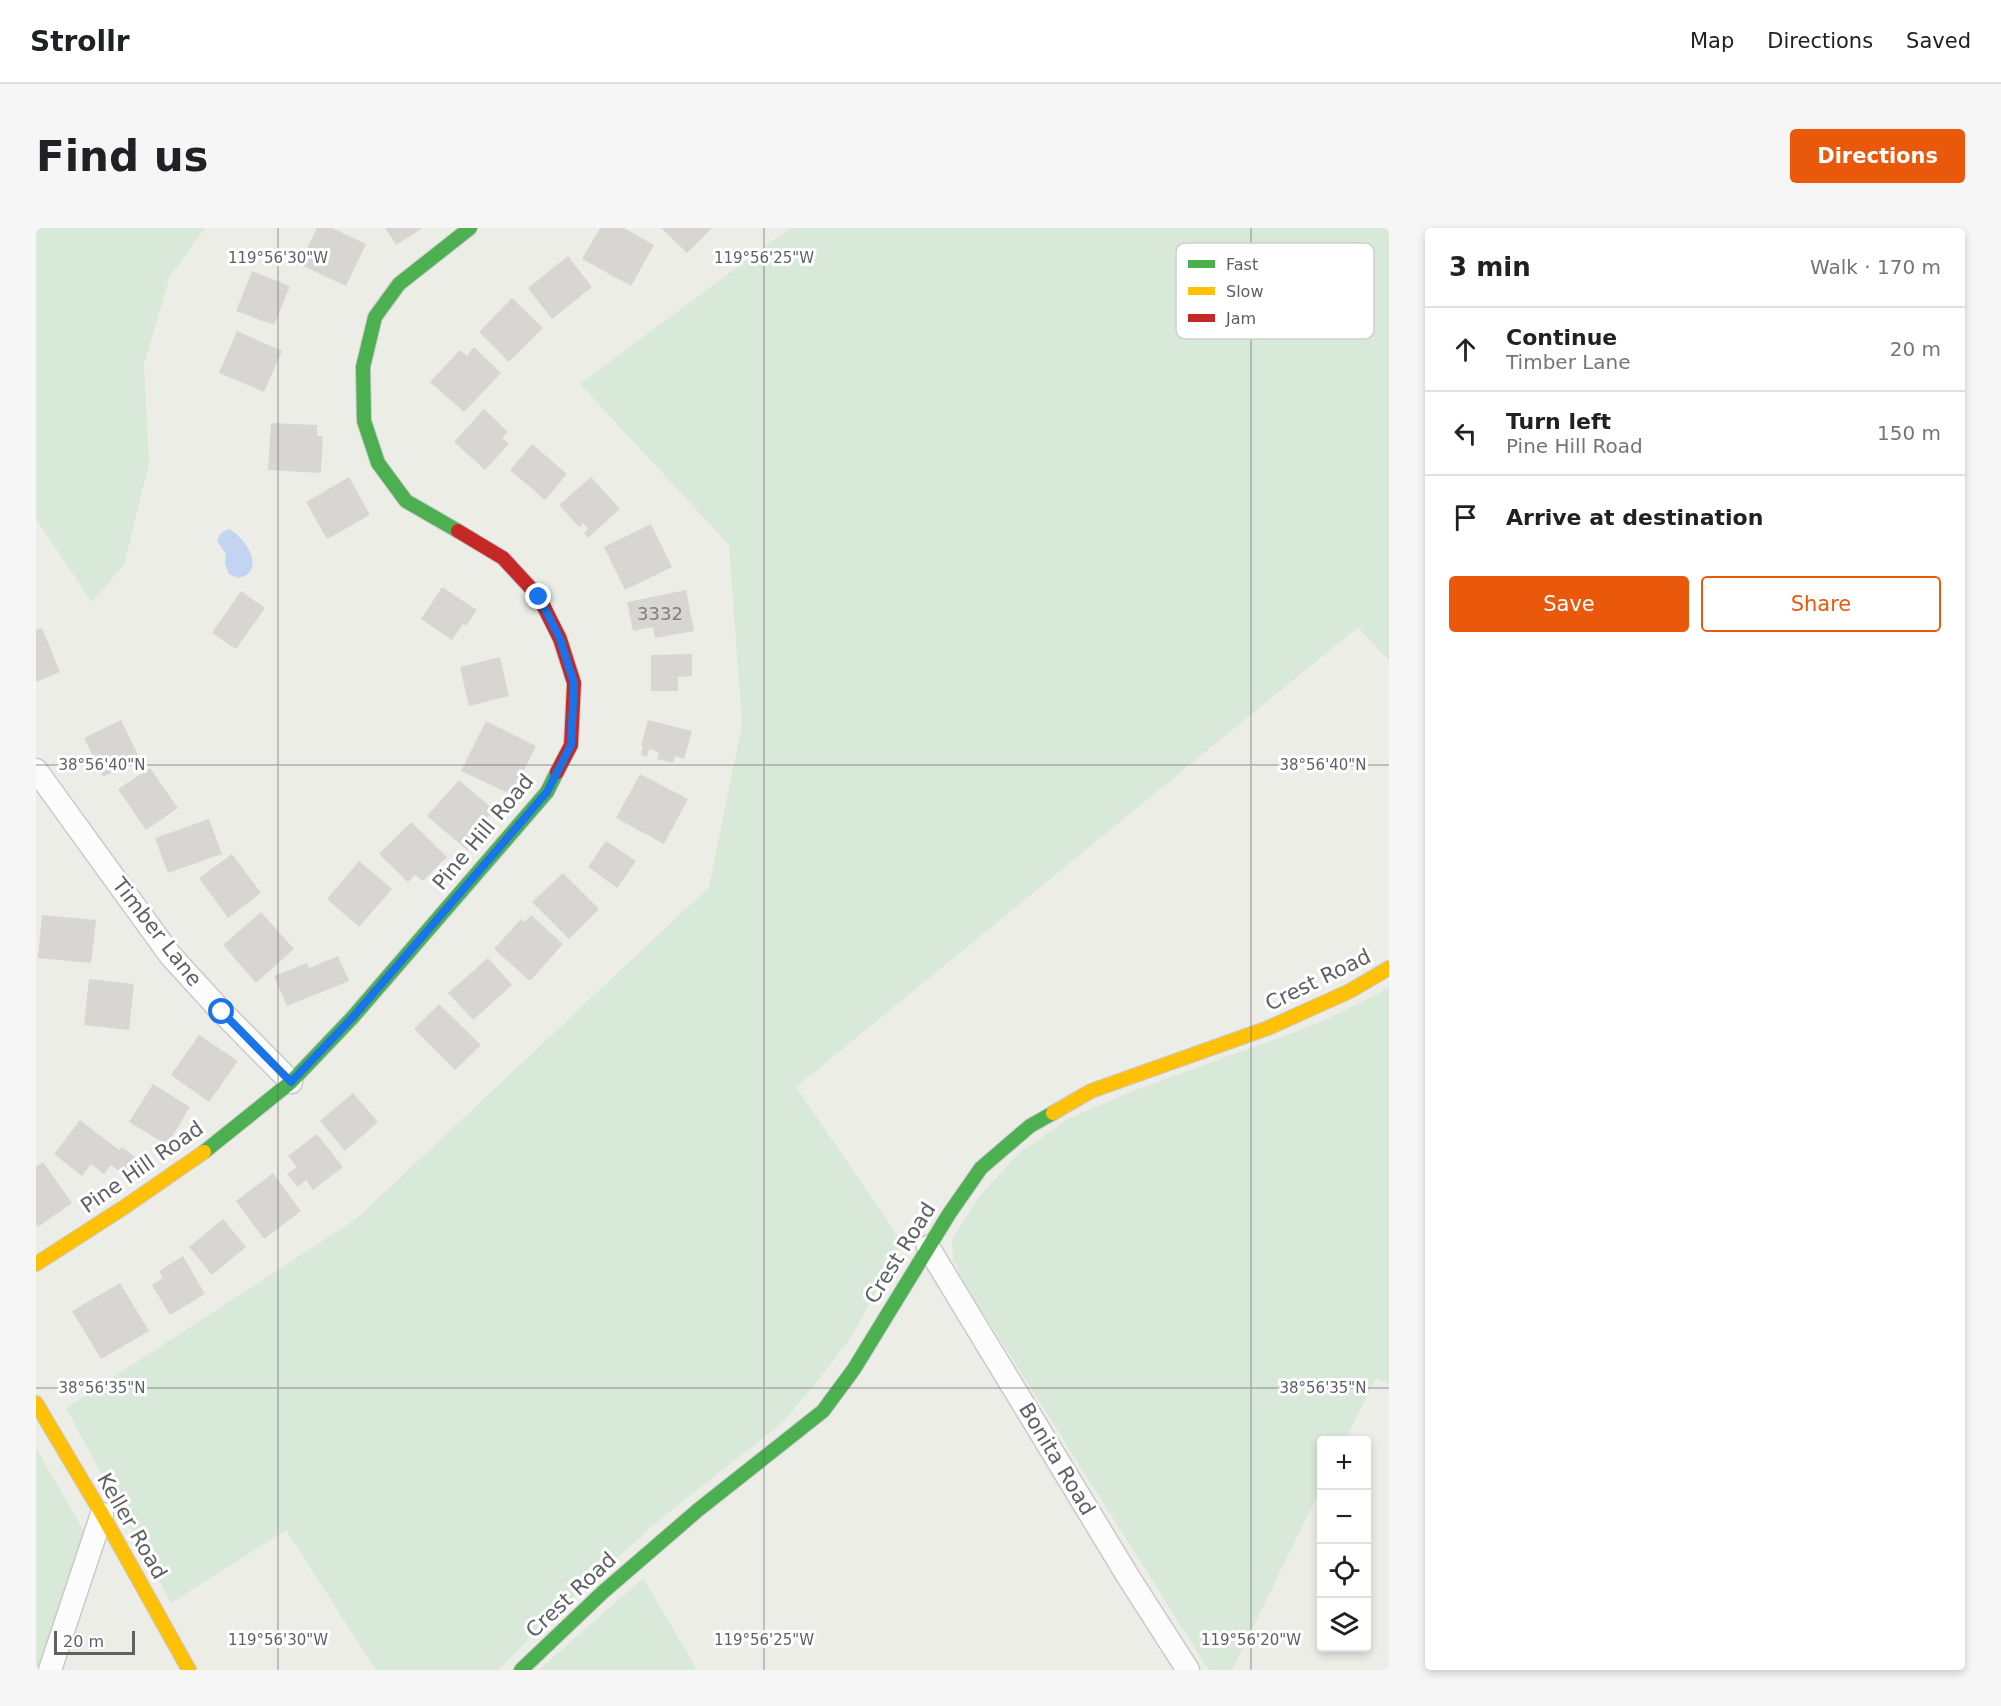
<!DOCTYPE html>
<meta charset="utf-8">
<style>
:root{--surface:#fff;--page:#f6f6f6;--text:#202124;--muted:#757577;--line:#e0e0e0;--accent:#ea580c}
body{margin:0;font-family:"DejaVu Sans",sans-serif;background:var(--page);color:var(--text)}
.controls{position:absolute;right:18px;bottom:18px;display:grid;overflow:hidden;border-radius:6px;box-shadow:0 3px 9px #0003}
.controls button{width:54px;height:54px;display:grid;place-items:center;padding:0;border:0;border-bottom:2px solid var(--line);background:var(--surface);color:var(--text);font:30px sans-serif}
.scale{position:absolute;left:18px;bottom:15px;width:81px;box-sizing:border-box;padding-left:6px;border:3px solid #5e6065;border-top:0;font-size:16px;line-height:21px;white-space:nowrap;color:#5e6065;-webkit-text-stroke:4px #fff;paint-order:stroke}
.stop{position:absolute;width:18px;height:18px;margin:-14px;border:4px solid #1a73e8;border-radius:50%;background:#fff}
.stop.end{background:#1a73e8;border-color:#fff;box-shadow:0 2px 6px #0008}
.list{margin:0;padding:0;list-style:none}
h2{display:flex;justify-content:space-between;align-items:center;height:78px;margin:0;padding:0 24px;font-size:26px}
h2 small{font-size:20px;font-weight:400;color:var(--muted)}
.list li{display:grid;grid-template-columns:39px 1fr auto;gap:18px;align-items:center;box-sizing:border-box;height:84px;padding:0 24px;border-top:2px solid var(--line)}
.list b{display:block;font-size:22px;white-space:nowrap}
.list p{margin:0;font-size:20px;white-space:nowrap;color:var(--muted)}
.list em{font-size:20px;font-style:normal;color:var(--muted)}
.actions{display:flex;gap:12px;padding:18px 24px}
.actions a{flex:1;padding:14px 0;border:2px solid var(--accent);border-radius:6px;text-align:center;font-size:21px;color:var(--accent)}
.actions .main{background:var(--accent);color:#fff}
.icon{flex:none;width:33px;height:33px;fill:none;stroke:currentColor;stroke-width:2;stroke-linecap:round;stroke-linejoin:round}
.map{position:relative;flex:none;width:1353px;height:1442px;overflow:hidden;border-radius:6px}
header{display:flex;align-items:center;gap:36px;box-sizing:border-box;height:84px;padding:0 30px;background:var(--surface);border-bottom:2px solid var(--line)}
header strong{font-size:28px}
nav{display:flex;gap:33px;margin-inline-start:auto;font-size:21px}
.intro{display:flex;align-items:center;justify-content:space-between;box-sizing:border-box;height:144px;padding:0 36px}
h1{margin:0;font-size:42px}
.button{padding:15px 27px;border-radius:6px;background:var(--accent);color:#fff;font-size:21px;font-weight:700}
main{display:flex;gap:36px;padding:0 36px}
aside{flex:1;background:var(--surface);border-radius:6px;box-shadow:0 3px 9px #0003}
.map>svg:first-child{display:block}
</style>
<header>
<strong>Strollr</strong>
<nav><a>Map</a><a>Directions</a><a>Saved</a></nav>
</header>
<div class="intro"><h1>Find us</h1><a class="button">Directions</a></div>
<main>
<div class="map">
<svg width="1353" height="1442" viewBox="0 0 1353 1442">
<rect width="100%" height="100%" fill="#edede8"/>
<path fill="#d8e8d9" d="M0,0h169l-35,48 -26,88 5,99 -25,102 -32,37 -56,-83z
M754,0h599v433l-31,-34 -562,460 106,155 -50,94 -33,43 -36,43 -126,100 -120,108 -39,40h-122l-90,-140 -115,73 -105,-195 290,-189 353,-332 33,-162 -13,-180 -149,-161z
M1353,760v396l-13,-6 -31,62h-23l-1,48 -89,182h-23l-244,-386 -12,-24 -1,-20 27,-43 39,-43 50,-35 62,-27 189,-69z
M0,1220l49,85 -28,77 -17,60h-4z
M607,1350l54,92h-158z"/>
<path fill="#c2d4f1" d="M193,301c12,6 33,31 19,45 -1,1 -9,4 -10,4l-9,-4 -4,-10 1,-10 -9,-13 4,-8z"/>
<path fill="#d7d6d3" d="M281,0h15l34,16 -20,42 -47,-22z
M349,0h38l-27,17z
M564,0h24l30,17 -23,41 -49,-27z
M625,0h51l-25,25z
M532,28l24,31 -40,32 -24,-31z
M216,43l38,15 -16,39 -38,-14z
M476,70l31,30 -34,34 -30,-30z
M201,103l45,20 -18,41 -45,-19z
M438,119l27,26 -37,39 -34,-30 30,-32 7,6z
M448,181l24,23 -6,6 7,6 -24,26 -31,-28z
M235,195l46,2v11h6l-2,37 -53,-3z
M496,216l35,30 -22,26 -35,-30z
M313,249l21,38 -43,24 -21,-37z
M555,249l29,32 -32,29 -4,-5 4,-4 -5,-6 -4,4 -20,-22z
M615,296l21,43 -47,23 -21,-43z
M406,359l35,23 -11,16 -3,-2 -11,16 -31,-21z
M650,362l8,41 -39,7 -2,-11 -20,4 -6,-29z
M205,363l24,17 -29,41 -24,-16z
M6,400l18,44 -24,10v-52z
M656,426v22l-14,1v14h-27v-36z
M464,429l9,39 -40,10 -9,-39z
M85,492l19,39 -37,18 -19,-39z
M612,492l44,11 -8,28 -9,-3 -2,7 -16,-4 2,-7 -10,-3 -2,8 -6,-2 2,-9h-2z
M450,493l50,25 -24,49 -51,-24z
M114,540l28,40 -32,22 -28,-41z
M604,546l48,25 -24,45 -48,-26z
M423,552l35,30 -7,8 4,3 -24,29 -40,-34z
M173,591l13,35 -54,19 -13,-35z
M375,594l36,35 -24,24 -8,-6 -7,7 -29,-28z
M570,613l30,20 -19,27 -29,-21z
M196,626l29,39 -33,25 -29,-40z
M323,633l33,28 -33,38 -32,-28z
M527,645l36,36 -30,30 -37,-37z
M225,684l33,37 -38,34 -33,-38z
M6,687l54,5 -5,43 -53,-5z
M495,687l32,29 -33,37 -36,-32 27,-30 4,3z
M302,728l11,25 -62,25 -13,-30 33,-13 2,5z
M452,730l24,27 -39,35 -25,-27z
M53,751l45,5 -5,46 -45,-5z
M403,776l42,41 -26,25 -41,-41z
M163,807l39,26 -29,41 -38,-27z
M117,856l37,23 -23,38 -38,-23z
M317,865l25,29 -33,29 -25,-30z
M44,892l39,30 3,-3 16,12 -13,17 -14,-11 -7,9 -13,-10 -9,12 -28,-22z
M281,906l26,33 -30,23 -7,-10 -8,7 -11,-13 10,-7 -9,-11z
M7,934l29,41 -34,24 -2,-3v-57z
M237,945l28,38 -37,28 -28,-38z
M187,991l23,28 -34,28 -23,-28z
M147,1028l22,38 -35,21 -18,-30 11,-7 -4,-7z
M84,1055l29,48 -48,28 -29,-48z"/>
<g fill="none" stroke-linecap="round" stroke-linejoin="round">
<defs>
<path id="street" d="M0,542l134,185 52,57 69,70
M892,1019l201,331 59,92
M14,1442l52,-156"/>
<path id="fast" d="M422,303l-52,-30 -28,-38 -14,-42 -1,-54 12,-50 24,-33 71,-56
M168,924l87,-70 61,-64 195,-226 10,-20
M485,1442l82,-78 95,-82 125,-99 31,-42 95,-155 32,-46 49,-42 23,-13"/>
<path id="slow" d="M1017,885l38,-22 177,-63 82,-37 39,-23
M0,1036l90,-58 78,-54
M0,1175l66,111 87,156"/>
<path id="jam" d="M422,303l45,27 36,39 21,42 14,44 -3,62 -14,27"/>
</defs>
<use href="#street" stroke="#c9c9c9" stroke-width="25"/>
<use href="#fast" stroke="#c8c9c9" stroke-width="16"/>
<use href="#slow" stroke="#c8c9c9" stroke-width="16"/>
<use href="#jam" stroke="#c8c9c9" stroke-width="16"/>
<use href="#street" stroke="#fcfcfc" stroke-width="22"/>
<use href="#fast" stroke="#4caf50" stroke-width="14"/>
<use href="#slow" stroke="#ffc107" stroke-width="14"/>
<use href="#jam" stroke="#c62828" stroke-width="14"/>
</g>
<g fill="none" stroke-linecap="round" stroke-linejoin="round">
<path stroke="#1a73e8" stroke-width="8" d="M186,784l69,70 61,-64 195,-226 24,-47 3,-62 -14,-44 -21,-42"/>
</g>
<path fill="none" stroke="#5e6065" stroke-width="1.5" stroke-opacity="0.45" d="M242,0v1442M728,0v1442M1215,0v1442M0,537h1353M0,1160h1353"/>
<g text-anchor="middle" stroke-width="6" stroke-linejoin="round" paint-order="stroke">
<g font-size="18" fill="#7d7e81">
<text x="624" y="392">3332</text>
</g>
<g font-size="21" fill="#5e6065" stroke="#fff">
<text transform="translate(447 604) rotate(-50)" y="7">Pine Hill Road</text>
<text transform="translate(121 704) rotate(52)" y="7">Timber Lane</text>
<text transform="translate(1282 752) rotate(-26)" y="7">Crest Road</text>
<text transform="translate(106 939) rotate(-35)" y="7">Pine Hill Road</text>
<text transform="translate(864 1025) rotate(-58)" y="7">Crest Road</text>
<text transform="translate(1021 1231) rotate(59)" y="7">Bonita Road</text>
<text transform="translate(96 1298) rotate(60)" y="7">Keller Road</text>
<text transform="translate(535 1367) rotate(-43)" y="7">Crest Road</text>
</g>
</g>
<rect x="1140" y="15" width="198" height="96" rx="9" fill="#fff" stroke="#cfcfd1" stroke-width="1.5"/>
<rect x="1152" y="32" width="27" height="8" fill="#4caf50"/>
<rect x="1152" y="59" width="27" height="8" fill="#ffc107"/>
<rect x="1152" y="86" width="27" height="8" fill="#c62828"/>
<g font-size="16" fill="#5e6065">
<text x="1190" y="42">Fast</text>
<text x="1190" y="69">Slow</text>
<text x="1190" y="96">Jam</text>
</g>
<g font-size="15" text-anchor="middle" fill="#5e6065" stroke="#fff" stroke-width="6" stroke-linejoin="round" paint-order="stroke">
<text x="242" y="35">119°56'30"W</text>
<text x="728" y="35">119°56'25"W</text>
<text x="66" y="542">38°56'40"N</text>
<text x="1287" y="542">38°56'40"N</text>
<text x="66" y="1165">38°56'35"N</text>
<text x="1287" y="1165">38°56'35"N</text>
<text x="242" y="1417">119°56'30"W</text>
<text x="728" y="1417">119°56'25"W</text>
<text x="1215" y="1417">119°56'20"W</text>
</g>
</svg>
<div class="controls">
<button>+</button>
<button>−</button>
<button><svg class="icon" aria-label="locate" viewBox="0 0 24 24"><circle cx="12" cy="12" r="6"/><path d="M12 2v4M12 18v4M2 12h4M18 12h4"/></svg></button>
<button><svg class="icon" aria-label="layers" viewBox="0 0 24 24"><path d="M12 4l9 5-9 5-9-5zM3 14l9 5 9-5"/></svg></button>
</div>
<div class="scale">20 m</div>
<div class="stop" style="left:186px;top:784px"></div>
<div class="stop end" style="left:503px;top:369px"></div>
</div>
<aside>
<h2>3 min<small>Walk · 170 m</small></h2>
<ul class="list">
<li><svg class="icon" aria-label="ahead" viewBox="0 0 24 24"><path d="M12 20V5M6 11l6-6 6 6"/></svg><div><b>Continue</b><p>Timber Lane</p></div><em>20 m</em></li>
<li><svg class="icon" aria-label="left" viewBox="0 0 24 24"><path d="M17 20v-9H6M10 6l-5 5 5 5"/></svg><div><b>Turn left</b><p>Pine Hill Road</p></div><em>150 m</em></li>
<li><svg class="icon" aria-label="arrive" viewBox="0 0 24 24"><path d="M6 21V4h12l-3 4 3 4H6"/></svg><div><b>Arrive at destination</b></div></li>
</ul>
<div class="actions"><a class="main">Save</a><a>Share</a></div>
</aside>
</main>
